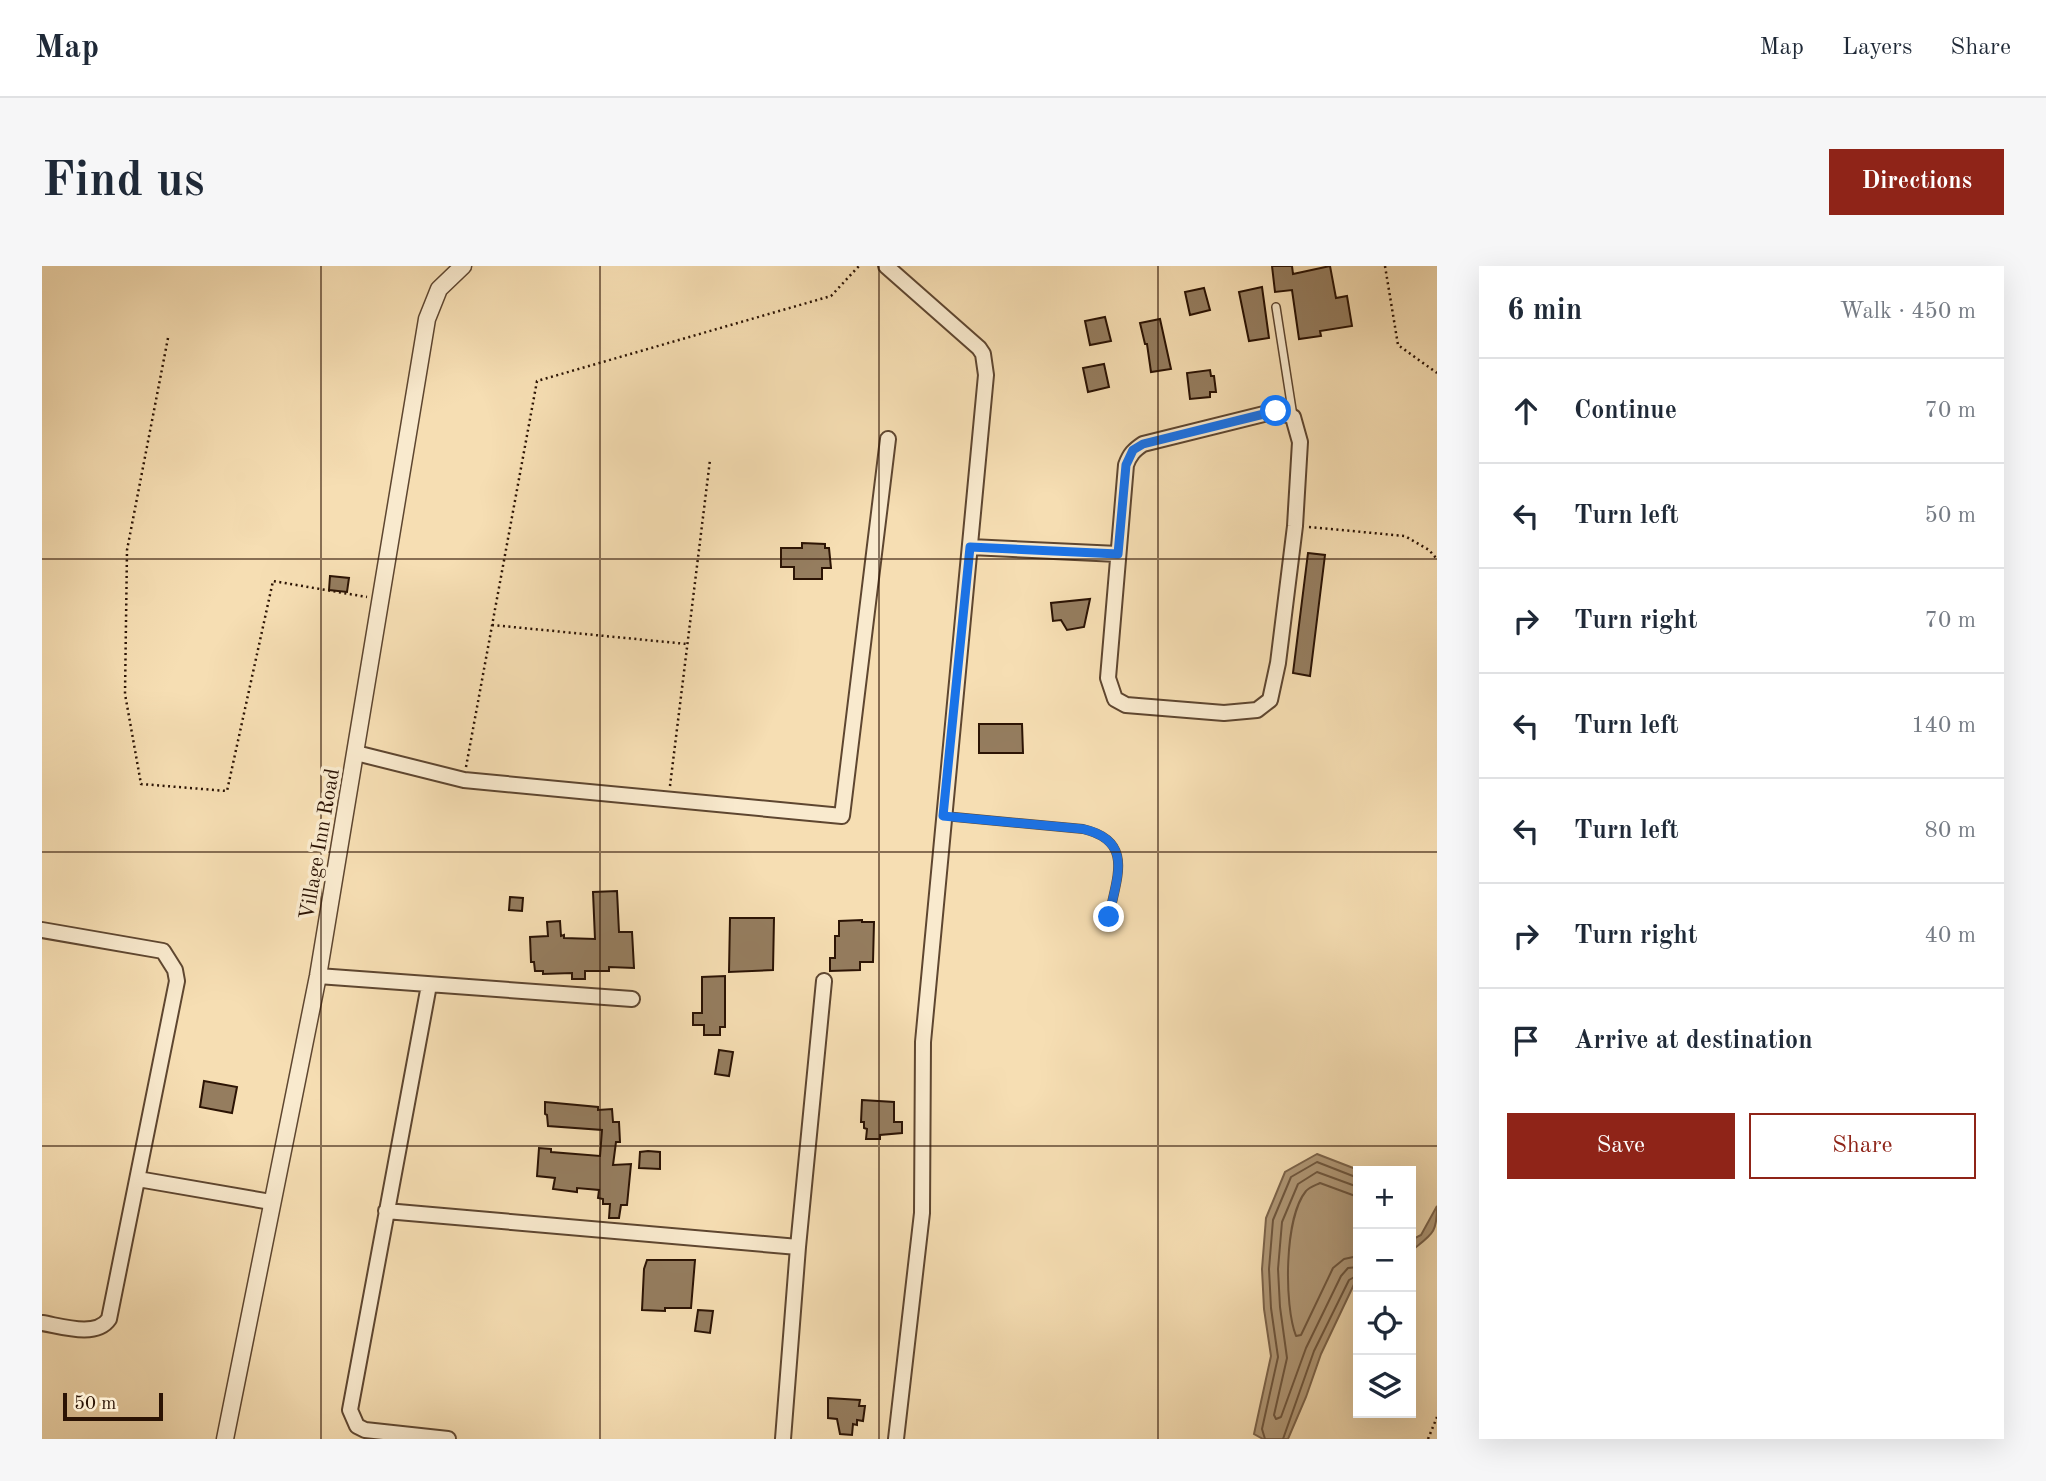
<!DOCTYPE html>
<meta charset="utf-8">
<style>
:root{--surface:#fff;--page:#f6f6f7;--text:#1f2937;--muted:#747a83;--line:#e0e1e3;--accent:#8f2418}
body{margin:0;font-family:"Old Standard TT",serif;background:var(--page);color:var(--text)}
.controls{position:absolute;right:21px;bottom:21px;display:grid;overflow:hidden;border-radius:0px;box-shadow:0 7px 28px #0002}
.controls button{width:63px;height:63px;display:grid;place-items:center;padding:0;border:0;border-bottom:2px solid var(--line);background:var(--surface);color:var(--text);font:35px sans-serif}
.scale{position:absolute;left:21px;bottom:18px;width:100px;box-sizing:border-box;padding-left:7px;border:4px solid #2b1304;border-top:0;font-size:19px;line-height:24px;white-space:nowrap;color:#2b1304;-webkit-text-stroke:5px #f9eace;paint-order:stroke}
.stop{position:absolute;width:21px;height:21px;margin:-16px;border:5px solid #1a73e8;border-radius:50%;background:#fff}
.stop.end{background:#1a73e8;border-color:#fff;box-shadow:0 2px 7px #0008}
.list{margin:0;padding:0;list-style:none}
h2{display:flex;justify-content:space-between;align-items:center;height:91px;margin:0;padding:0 28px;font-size:30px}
h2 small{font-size:23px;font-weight:400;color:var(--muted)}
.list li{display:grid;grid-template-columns:46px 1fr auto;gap:21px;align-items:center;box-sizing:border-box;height:105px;padding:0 28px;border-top:2px solid var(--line)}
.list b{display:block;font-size:26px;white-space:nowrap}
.list em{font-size:23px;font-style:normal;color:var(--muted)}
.actions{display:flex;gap:14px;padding:21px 28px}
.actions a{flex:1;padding:16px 0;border:2px solid var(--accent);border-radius:0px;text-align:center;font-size:24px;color:var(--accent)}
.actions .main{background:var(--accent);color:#fff}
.icon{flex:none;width:38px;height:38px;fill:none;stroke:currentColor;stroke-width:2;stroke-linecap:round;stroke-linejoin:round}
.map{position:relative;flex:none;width:1395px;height:1173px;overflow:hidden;border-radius:0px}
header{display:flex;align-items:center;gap:42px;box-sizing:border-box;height:98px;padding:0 35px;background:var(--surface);border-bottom:2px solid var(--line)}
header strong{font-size:33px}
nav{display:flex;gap:38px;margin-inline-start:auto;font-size:24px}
.intro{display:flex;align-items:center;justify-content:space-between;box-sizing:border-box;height:168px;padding:0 42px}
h1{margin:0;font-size:49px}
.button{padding:18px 32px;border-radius:0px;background:var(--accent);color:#fff;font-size:24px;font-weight:700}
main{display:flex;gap:42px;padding:0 42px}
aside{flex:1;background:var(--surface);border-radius:0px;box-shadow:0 7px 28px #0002}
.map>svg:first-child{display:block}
</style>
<header>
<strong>Map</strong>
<nav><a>Map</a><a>Layers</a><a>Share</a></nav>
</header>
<div class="intro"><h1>Find us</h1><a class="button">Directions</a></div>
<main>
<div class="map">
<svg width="1395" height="1173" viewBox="0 0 1395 1173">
<rect width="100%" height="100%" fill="#f6deb3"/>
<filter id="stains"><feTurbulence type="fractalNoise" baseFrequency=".00286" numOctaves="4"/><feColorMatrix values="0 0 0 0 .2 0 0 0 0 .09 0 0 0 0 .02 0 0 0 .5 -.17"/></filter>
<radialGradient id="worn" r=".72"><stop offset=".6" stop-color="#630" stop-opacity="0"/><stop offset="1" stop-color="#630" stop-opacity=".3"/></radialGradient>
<path fill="#b19978" stroke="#7b634a" stroke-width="2" d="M1275,888l44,17h-3v105l-37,78 -15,43 -18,42h-25l-9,-5 17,-78 -7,-47 -2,-40 4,-51 19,-46z
M1395,940c0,28 -5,28 -26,45v-11l10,-5z"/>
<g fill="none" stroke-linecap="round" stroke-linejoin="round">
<path stroke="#6e563e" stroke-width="2" d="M1316,921l-41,-15 -19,12 -16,38 -4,47 2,38 7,51 -13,57 2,4 5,-2 25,-69 35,-72 7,-8 10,-1
M1316,931l-38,-14c-4,2 -11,4 -14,8 -22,27 -22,114 -10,145l5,-1 32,-67 11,-9 14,-3
M1223,1173l-3,-10 16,-72 -7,-49 -2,-39 4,-49 18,-43 26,-15 41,16
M1241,1173l31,-88 35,-71 9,-5"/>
</g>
<path fill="#957d5f" stroke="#2b1304" stroke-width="2" d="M1230,0h20l1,8 37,-8 6,32 11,-2 5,30 -32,5 1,5 -22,3 -7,-49 -17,2z
M1220,21l7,51 -20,3 -10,-49z
M1162,22l6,22 -20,5 -5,-23z
M1063,51l6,24 -21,4 -5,-24z
M1118,53l11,50 -20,3 -4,-28h-2l-5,-21z
M1062,98l5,23 -21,5 -5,-24z
M1168,104l1,6h3l2,16h-6v5l-20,2 -3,-26z
M760,277l23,1v4h4l2,20h-9v11h-28v-12h-13v-19h21z
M1266,287l17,2 -15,121 -17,-3z
M288,310l19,2 -2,14 -18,-2z
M1048,333l-6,28 -17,3 -6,-10 -8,1 -2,-18z
M937,458h43l1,29h-44z
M575,625l2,41h13l2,36 -25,-1v4h-24v8h-13v-6l-29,1v-3h-8l-1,-9h-3l-1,-25 18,-1 -1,-14 13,-1 1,15 3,-1v3l31,1 -2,-47z
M468,631l13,1 -1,13 -13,-1z
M688,652h44l-1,52 -44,2z
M820,654v2h12l-1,40h-13v8l-30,1v-13h5v-22h4v-15z
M683,710v51h-5v8h-16v-10h-11v-12h9v-36z
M677,784l14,2 -4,24 -14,-2z
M162,815l33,6 -5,26 -32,-6z
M820,834l32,2v20h8v11l-22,2v4h-14l1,-10 -3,-1v-6h-3z
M503,836l53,5v3l14,-1 1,13h6l1,20h-4l-3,23 18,-1 -4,41h-6l-2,13h-10l1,-14h-7v-5l-5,-1 1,-8 -22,-2v4l-24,-3 2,-11 -18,-2 2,-28 12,1v3l49,4 2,-26 -54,-4 -1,-11 -2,-1z
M606,885l12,1v17l-21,-1 1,-16z
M605,994h48l-4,48h-26v3l-23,-1 2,-41z
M656,1044l15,1 -3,22 -15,-2z
M786,1132l32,2 -1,6h6l-2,15 -6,-1v5l-4,-1 -1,11 -12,-1 -3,-15 -9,-1z"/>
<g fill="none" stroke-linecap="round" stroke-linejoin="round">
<defs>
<path id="service" d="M1234,41l17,109
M902,550l139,13c52,12 33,49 26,88"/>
<path id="minor" d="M844,0l93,82 4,6 3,21 -63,667 -1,171 -26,226
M1234,145l17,6 7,25 -5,84 -17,137 -8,37 -13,10 -33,3 -98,-8 -11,-6 -7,-21 18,-213c4,-11 8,-15 17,-21z
M928,281l148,7
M314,487l108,27 378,36 46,-377
M0,664l121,21 12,19 2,11 -68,338c-13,19 -48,7 -67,4
M276,710l314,23
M387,719l-79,425 7,16 8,4 83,9
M96,913l133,23
M344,945l412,36
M741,1173l15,-192 26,-266"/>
<path id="tertiary" d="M183,1173l93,-463 109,-657 12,-30 24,-23"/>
</defs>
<use href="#service" stroke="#5e4630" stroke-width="10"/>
<use href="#minor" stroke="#5e4630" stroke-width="18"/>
<use href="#tertiary" stroke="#5e4630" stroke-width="19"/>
<path stroke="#2b1304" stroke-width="2.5" stroke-dasharray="2 3.5" stroke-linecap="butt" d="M1343,0l13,79 39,28
M126,72l-41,212 -2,144 16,90 86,7 46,-210 94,16
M1267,261l96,9 24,14 8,9
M450,359l195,19
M424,501l71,-386 294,-85 28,-30
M628,520l40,-326
M1386,1173l9,-22"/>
<use href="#service" stroke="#f9eace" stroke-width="7"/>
<use href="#minor" stroke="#f9eace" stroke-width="14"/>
<use href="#tertiary" stroke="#f9eace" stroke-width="16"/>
</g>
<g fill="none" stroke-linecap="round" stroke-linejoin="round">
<path stroke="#1a73e8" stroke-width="9" d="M1067,651c7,-39 26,-76 -26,-88l-140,-13 27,-269 148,7 8,-89 7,-15 10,-6 133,-33"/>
</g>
<path fill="none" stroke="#2b1304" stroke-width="2" stroke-opacity="0.55" d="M279,0v1173M558,0v1173M837,0v1173M1116,0v1173M0,293h1395M0,586h1395M0,880h1395"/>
<g text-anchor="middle" stroke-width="7" stroke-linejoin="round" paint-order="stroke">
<g font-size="21" fill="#2b1304" stroke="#f9eace">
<text transform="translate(277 578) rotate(-80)" y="7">Village Inn Road</text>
</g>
</g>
<rect width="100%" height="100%" filter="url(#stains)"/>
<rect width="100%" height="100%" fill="url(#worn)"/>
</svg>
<div class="controls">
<button>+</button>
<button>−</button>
<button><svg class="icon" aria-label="locate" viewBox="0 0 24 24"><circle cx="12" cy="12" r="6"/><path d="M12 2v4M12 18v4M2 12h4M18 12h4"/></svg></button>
<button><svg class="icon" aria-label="layers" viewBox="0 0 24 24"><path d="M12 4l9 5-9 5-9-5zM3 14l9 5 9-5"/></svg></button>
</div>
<div class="scale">50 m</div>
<div class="stop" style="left:1234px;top:145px"></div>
<div class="stop end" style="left:1067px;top:651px"></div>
</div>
<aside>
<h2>6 min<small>Walk · 450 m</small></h2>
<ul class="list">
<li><svg class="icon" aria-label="ahead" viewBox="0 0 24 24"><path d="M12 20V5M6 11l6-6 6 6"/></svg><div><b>Continue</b></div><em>70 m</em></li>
<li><svg class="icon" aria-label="left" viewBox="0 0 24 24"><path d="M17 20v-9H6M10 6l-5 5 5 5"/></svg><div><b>Turn left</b></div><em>50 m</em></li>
<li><svg class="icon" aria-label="right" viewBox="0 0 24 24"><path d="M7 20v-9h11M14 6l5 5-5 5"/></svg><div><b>Turn right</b></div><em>70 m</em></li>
<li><svg class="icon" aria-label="left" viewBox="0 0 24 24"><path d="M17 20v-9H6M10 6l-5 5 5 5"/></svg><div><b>Turn left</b></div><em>140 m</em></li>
<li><svg class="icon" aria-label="left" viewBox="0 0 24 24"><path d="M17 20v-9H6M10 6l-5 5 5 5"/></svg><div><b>Turn left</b></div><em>80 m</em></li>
<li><svg class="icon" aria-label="right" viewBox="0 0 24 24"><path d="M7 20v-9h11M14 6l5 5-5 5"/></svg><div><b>Turn right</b></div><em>40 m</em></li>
<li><svg class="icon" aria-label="arrive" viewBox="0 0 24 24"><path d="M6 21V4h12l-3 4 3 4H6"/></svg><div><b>Arrive at destination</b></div></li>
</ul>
<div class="actions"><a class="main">Save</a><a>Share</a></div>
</aside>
</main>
